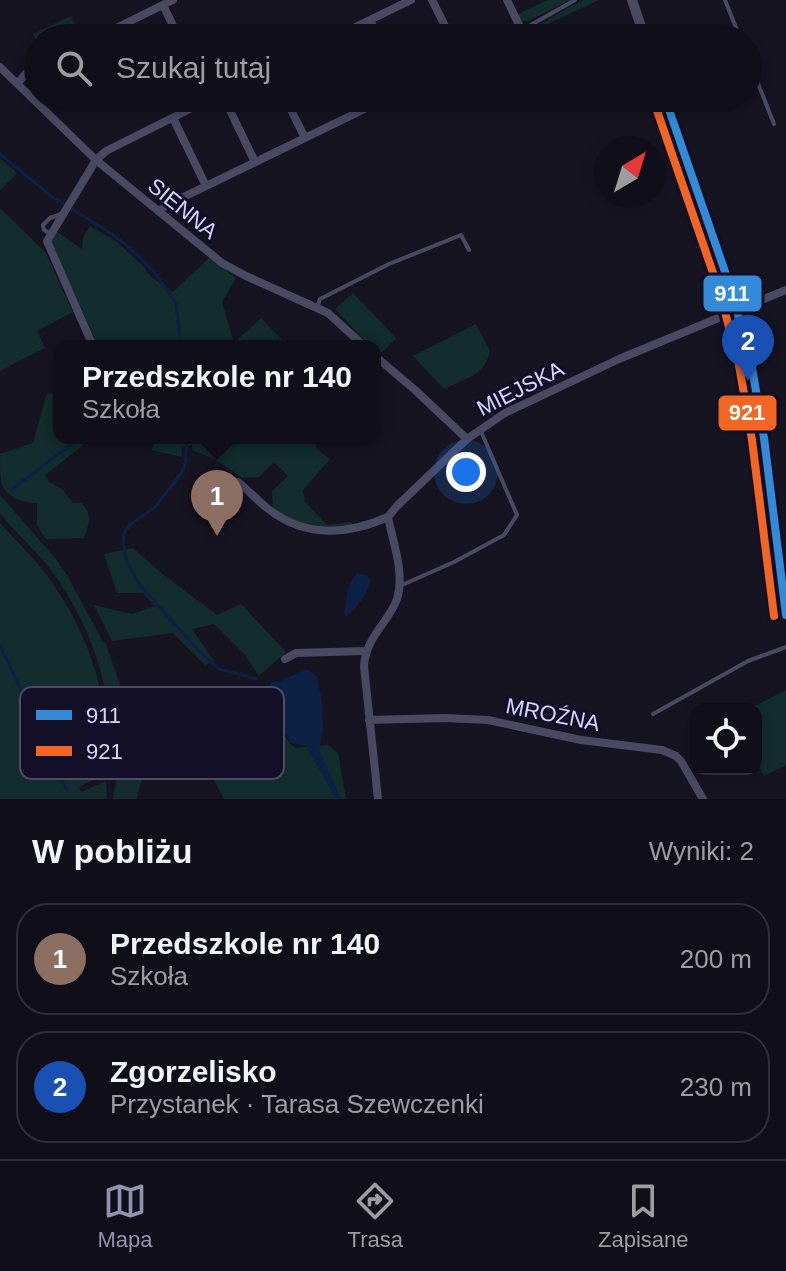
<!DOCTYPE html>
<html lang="pl">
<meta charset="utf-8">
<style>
:root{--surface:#100f19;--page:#1e1d26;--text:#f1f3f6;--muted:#9c9ca2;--line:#302f38;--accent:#9591b1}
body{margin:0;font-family:Helvetica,sans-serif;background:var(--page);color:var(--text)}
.controls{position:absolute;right:24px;bottom:24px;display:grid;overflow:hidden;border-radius:16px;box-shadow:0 4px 12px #0003}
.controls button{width:72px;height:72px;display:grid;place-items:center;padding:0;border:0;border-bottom:2px solid var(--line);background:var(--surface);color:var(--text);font:40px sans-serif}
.compass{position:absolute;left:594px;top:136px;width:72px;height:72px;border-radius:50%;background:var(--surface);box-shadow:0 4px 12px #0003;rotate:38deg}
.you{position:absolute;left:466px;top:472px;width:28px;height:28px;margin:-20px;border:6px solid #fff;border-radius:50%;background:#1a73e8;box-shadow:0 0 0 12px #1a73e833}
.badge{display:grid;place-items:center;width:52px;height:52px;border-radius:50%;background:var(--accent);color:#fff;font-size:26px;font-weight:700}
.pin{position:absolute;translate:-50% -66px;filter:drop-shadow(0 2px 4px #0008)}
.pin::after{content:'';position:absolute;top:42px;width:28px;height:24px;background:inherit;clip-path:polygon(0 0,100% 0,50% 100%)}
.popup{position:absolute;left:53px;top:340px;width:328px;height:104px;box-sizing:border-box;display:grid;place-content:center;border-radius:16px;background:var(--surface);filter:drop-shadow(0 2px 6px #0005);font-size:26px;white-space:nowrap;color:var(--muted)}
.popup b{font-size:30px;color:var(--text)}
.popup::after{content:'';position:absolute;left:50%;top:100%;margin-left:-16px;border:16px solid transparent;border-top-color:var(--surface)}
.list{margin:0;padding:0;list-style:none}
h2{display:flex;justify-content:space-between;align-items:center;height:104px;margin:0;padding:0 32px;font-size:34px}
h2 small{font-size:26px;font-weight:400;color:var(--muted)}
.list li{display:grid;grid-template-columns:52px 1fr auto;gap:24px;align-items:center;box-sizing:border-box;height:112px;margin:0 16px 16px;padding:0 16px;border:2px solid var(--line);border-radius:32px}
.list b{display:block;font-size:30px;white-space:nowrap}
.list p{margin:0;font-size:26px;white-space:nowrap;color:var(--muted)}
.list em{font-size:26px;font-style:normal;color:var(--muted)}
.icon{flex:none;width:44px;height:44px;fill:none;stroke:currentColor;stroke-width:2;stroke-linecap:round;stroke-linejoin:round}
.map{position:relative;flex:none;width:786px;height:799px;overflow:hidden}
.search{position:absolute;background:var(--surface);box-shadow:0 4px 12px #0003;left:24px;right:24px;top:24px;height:88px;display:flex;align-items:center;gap:20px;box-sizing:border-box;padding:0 28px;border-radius:44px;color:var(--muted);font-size:30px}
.sheet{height:360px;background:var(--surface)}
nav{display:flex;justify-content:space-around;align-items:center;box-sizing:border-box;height:112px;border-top:2px solid var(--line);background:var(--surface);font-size:22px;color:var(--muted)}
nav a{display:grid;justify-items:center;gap:4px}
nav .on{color:var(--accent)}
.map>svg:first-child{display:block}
</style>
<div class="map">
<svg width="786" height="799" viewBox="0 0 786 799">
<rect width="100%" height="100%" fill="#161421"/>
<path fill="#132c2d" d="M547,0h23l-42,21h-7l-3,-7z
M584,0h15l-72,34 -1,-1 43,-26z
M71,16l10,22h-43v6l-5,-10z
M0,158l17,15 -17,17z
M0,208l46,45 27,59 -36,19 8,17 -45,23z
M90,226l27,16 26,24 7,10 23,16 37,-35 26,21 -14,24 12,41 27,-25 27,28h-190l-48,-105 7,-9 25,17 1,-11z
M353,293l43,45 -17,17 -4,-4v-5h-5l-35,-37z
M476,324l14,27c-5,25 -24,27 -46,38l-31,-33z
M47,393l12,2v43h33l-47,37 4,7 13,7 11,14h8c12,11 8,21 3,35l-38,1 -9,-13v-23c-15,0 -32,-6 -36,-22 -1,-8 -1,-19 -1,-27l33,-11z
M151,438h164l2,11 13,10 -27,31 2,12 22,23 24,-3 1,5c-29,1 -55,0 -79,-18l-1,-18 16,-15 -13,-13 -3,1 -13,13 -17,1 -26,-18 -24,-10v-5l-10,2v10l-31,-7 4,-7z
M0,495l56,64 11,16 36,67h2l14,39 10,71 16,-4 94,-46 -1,3 -89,48 -29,14 -4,-2c-6,-72 -19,-130 -62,-191 -16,-22 -36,-39 -54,-60z
M0,523c18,20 38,38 53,61 37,52 57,118 56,182l-3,8 -27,13 2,5 25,-11 1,18h-107z
M133,548l32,28 52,39 24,-11 45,48 -27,24 -14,-21 -31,-31 -22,5 22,32 -9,4 -32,-32 -61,8 -18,-36 38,9 23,-8 -12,-13h-26l-13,-39z
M269,688c6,19 10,47 26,60l33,-3 10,8 8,46h-122l-33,-62 63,-37z
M786,690v75l-22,11 -8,-17v-50h-7z
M159,755c-13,13 -19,25 -22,44h-24l4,-22 3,-5z"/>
<path fill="#0d2144" d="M357,573l9,2 4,4c-1,17 -13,26 -23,38l-3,-2c2,-14 4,-32 13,-42z
M306,669l11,7 5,26 1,27 -4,21 22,49h-5l-30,-53 -15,-3c-12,-17 -13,-39 -21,-57l2,-5 6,1z"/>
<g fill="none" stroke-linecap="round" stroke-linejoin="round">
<path stroke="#0d2144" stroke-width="3" d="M0,154l51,42 64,40 18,15 22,22 21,30 5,43
M187,438l-1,21 -3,12 -28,36 -25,18 -6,8 -1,11 4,18 11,21 61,68 20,18 37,10
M11,490l69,-52
M0,645l67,145"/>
<path stroke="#4a4962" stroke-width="4" d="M725,0l15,38
M522,30l53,-30
M748,58l26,66
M51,234l-7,-4 -1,-5 7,-7 11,-4
M317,308l3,-9 69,-35 72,-29 8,15
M402,585l52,-23 50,-27 13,-20 -37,-86
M653,714l95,-53 38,-14"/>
<path stroke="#4a4962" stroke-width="8" d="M432,0l19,38
M163,5l16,33
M370,20l9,18
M96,38l77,-38
M333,38l78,-38
M507,38l15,-7 -15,-31
M0,67l96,93 126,103 24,13 82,37 36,33
M18,83l10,-12 10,-5
M224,98l31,64
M285,98l20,40
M347,98l7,16
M173,118l33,68
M159,212l6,-6 222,-108
M93,346l-46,-105 49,-81 10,-9 106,-53
M375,356l40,34 52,49
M238,482c10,8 19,18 29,26 37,30 80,27 121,9
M285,659l11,-6 69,-2
M369,720l76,-2 43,2 93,20 81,10 14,6 5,5 22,38
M378,799l-14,-133c2,-30 24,-42 33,-67 8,-25 -4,-57 -9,-82l9,-11 70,-67 38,-26 114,-54 167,-69"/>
<path stroke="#4a4962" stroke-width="10" d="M632,0l13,38
M665,98l66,191 20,73 13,76 22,177"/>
<defs>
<path id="bus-1" d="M665,98l66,191 20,73 13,76 22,177"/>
<path id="bus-2" d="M654,102l66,191 19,72 13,75 22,176"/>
</defs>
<use href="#bus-1" stroke="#130f26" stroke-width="14"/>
<use href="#bus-2" stroke="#130f26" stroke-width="14"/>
<use href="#bus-1" stroke="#338bd7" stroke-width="8"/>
<use href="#bus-2" stroke="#f26522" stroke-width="8"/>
</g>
<g text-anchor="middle" stroke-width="6" stroke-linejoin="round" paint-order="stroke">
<g font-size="22" fill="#d9d4ff" stroke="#130f26">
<text transform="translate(183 208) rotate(39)" y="8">SIENNA</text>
<text transform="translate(520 388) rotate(-27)" y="8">MIEJSKA</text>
<text transform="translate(553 714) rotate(11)" y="8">MROŹNA</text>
</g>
</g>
<rect x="20" y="687" width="264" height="92" rx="12" fill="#130f26" stroke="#4e4a67" stroke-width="2"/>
<rect x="36" y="710" width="36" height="10" fill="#338bd7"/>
<rect x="36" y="746" width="36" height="10" fill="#f26522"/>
<g font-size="22" fill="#d9d4ff">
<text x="86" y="723">911</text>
<text x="86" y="759">921</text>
</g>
<g stroke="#130f26" stroke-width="3">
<rect x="702" y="274" width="61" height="39" rx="8" fill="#338bd7"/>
<rect x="717" y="394" width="61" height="38" rx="8" fill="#f26522"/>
</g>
<g font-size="22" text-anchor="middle" font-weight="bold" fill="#fff">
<text x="732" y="301">911</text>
<text x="747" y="420">921</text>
</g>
</svg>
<div class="controls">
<button><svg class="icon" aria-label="locate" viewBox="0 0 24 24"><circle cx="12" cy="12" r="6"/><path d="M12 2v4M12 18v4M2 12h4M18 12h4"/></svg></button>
</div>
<svg class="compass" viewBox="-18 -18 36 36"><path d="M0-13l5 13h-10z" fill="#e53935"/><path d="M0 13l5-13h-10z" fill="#9c9ca2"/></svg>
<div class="you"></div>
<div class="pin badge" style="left:217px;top:536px;background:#8d6e63">1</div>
<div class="popup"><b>Przedszkole nr 140</b>Szkoła</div>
<div class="pin badge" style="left:748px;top:381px;background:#1a4fb4">2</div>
<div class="search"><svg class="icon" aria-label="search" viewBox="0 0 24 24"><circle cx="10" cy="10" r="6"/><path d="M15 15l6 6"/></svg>Szukaj tutaj</div>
</div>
<section class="sheet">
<h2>W pobliżu<small>Wyniki: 2</small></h2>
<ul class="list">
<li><span class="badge" style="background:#8d6e63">1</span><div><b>Przedszkole nr 140</b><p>Szkoła</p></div><em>200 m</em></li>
<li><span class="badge" style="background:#1a4fb4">2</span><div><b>Zgorzelisko</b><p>Przystanek · Tarasa Szewczenki</p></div><em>230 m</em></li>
</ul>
</section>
<nav>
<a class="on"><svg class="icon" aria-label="map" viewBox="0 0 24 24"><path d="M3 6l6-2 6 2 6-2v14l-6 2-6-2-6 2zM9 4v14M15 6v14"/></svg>Mapa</a>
<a><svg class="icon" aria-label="directions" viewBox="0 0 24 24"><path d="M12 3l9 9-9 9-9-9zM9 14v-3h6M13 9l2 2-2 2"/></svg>Trasa</a>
<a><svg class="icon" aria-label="saved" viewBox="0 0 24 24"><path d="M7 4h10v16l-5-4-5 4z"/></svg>Zapisane</a>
</nav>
